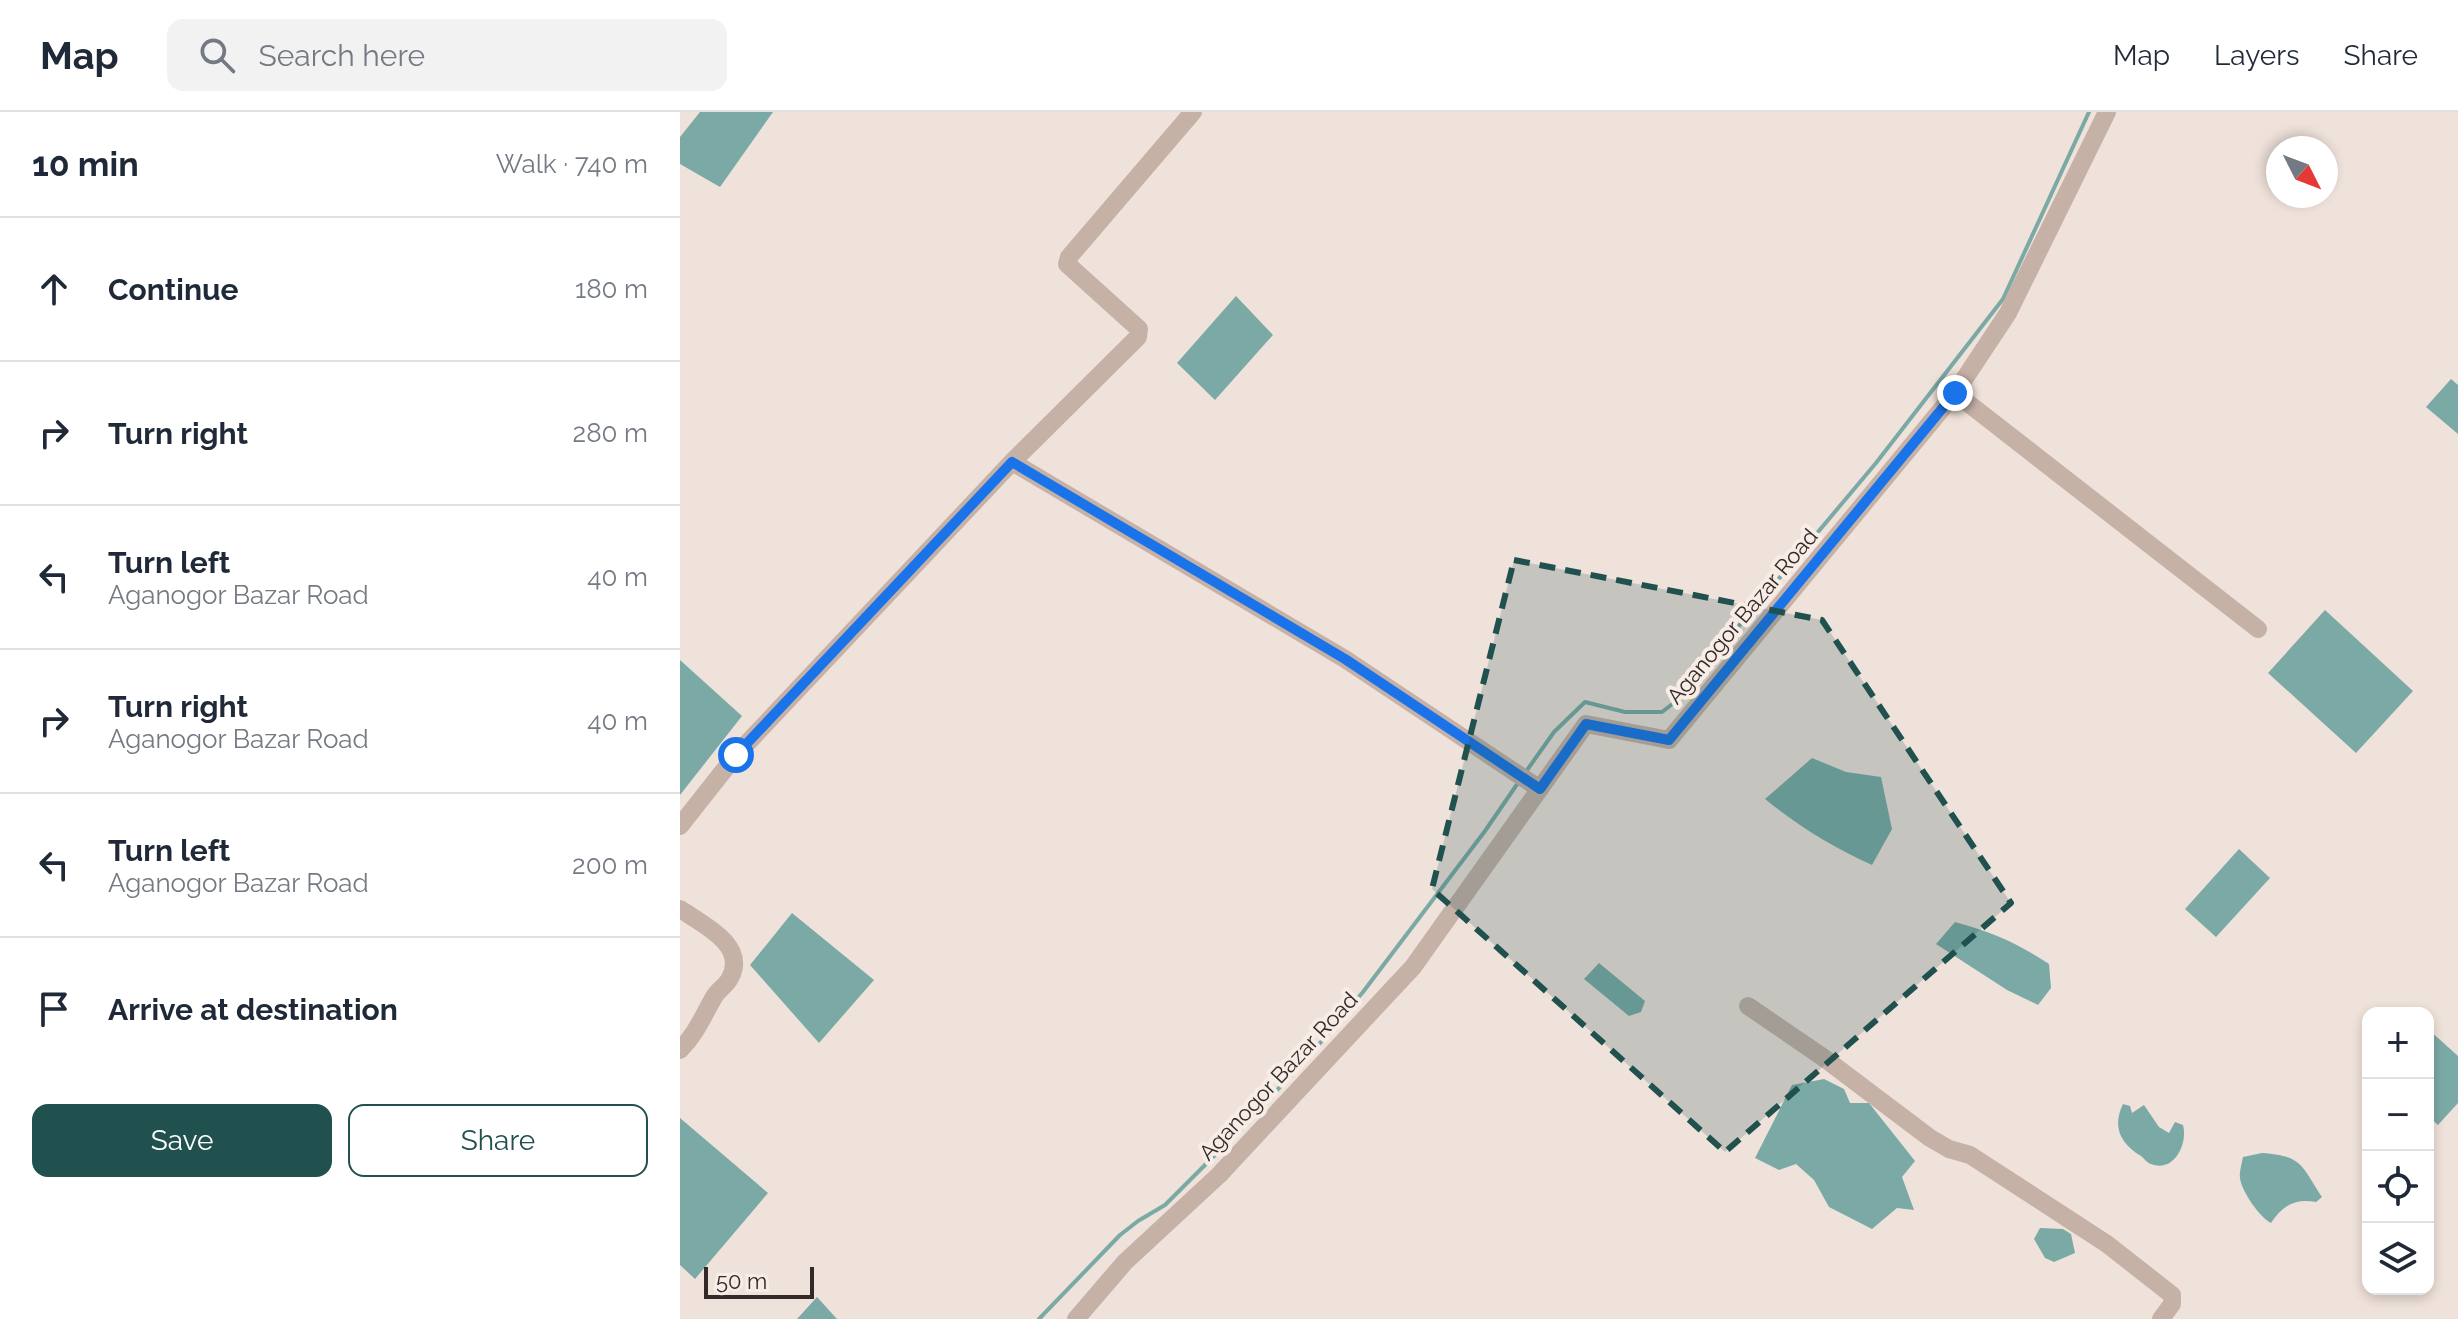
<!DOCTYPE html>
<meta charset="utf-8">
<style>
:root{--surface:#fff;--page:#f2f2f3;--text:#1f2937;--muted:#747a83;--line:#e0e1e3;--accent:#20514e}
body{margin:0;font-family:Raleway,sans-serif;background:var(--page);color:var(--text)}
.controls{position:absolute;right:24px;bottom:24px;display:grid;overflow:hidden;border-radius:16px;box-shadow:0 4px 12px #0003}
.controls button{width:72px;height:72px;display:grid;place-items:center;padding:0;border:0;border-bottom:2px solid var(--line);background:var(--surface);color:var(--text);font:40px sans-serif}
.compass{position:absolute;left:1586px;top:24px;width:72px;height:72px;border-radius:50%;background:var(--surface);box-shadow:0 4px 12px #0003;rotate:132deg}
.scale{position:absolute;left:24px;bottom:20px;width:110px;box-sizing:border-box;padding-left:8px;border:4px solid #332927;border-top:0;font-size:22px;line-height:28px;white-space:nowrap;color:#332927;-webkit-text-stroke:6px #f7ede6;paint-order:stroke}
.stop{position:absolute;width:24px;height:24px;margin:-18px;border:6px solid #1a73e8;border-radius:50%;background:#fff}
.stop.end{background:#1a73e8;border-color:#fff;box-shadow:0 2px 8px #0008}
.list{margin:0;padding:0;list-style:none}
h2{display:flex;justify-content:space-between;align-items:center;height:104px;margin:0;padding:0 32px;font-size:34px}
h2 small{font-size:26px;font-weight:400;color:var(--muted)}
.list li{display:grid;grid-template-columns:52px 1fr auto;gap:24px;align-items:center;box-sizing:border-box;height:144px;padding:0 32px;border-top:2px solid var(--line)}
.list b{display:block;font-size:30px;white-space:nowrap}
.list p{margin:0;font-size:26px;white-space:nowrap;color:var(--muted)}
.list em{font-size:26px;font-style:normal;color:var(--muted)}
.actions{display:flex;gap:16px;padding:24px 32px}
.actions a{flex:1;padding:18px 0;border:2px solid var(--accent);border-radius:16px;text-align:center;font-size:28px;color:var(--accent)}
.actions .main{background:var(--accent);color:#fff}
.icon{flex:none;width:44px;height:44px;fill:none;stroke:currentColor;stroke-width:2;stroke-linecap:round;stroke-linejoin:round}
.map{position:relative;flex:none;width:1778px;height:1207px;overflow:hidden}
header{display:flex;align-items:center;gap:48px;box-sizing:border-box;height:112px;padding:0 40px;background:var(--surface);border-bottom:2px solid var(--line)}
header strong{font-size:38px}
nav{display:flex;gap:44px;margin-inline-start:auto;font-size:28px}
.search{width:560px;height:72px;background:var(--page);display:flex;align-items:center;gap:20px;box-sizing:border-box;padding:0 28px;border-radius:16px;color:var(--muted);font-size:30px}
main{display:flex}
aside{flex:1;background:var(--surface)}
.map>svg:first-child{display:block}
</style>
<header>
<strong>Map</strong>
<div class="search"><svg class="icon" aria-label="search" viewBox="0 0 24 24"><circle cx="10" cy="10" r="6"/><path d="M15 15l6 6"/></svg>Search here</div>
<nav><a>Map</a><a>Layers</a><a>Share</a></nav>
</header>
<main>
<aside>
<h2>10 min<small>Walk · 740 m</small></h2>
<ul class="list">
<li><svg class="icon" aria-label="ahead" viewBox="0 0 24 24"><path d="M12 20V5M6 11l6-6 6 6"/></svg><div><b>Continue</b></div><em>180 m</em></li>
<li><svg class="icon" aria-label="right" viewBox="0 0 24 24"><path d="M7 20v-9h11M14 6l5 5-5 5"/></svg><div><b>Turn right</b></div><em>280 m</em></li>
<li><svg class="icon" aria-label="left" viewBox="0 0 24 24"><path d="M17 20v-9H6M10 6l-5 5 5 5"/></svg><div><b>Turn left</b><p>Aganogor Bazar Road</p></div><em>40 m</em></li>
<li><svg class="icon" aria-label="right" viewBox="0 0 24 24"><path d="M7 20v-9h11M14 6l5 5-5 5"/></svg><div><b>Turn right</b><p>Aganogor Bazar Road</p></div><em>40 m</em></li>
<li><svg class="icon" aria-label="left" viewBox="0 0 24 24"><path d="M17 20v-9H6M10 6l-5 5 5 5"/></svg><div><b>Turn left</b><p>Aganogor Bazar Road</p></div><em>200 m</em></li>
<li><svg class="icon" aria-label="arrive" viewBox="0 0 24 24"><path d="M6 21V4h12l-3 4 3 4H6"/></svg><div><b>Arrive at destination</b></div></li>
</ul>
<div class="actions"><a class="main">Save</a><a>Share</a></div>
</aside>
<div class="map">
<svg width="1778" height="1207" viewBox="0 0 1778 1207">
<rect width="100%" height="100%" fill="#efe2da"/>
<path fill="#7baaa6" d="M20,0h73l-53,75 -40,-23v-27z
M556,184l37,39 -58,65 -38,-37z
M1771,267l7,6v49l-32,-27z
M1645,498l88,81 -57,62 -88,-80z
M0,548l62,56 -62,79z
M1132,646l34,14 35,5 11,52 -20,36c-40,-18 -74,-39 -107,-66z
M1559,737l31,29 -54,59 -31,-28z
M112,801l82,67 -55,63 -69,-78z
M1275,810c37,10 62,21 94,42l2,24 -13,17 -31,-15 -71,-46z
M919,851l46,38 -4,11 -12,4 -45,-37z
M1748,917l30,27v47l-20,22 -10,-9z
M1144,967l20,10 6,14h19l46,58 -13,16 12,33 -17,-2 -25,21 -43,-22 -15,-27 -18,-16 -17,6 -24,-12 37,-73z
M1443,992l7,2 2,7 12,-8 15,22 10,6 6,-11 8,3c5,18 -8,48 -32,39 -4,-1 -7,-6 -10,-8 -21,-13 -29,-29 -18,-52z
M0,1006l88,75 -73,86 -15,-14z
M1582,1041c41,3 39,12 60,44l-6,5c-21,-4 -34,4 -45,21 -11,-5 -30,-33 -31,-45 -1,-6 2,-15 3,-21z
M1360,1116l23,1 8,5 4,19 -21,9 -9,-4 -11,-19z
M137,1185l20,22h-40z"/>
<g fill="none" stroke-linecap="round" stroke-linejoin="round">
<path stroke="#7baaa6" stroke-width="4" d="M845,661l29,-41 31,-30 40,10h37l13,-10 201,-239 127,-164 86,-187
M359,1207l81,-84 18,-14 27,-16 77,-77 73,-79 48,-57 122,-161 35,-51"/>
<path stroke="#c6b1a7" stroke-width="18" d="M1275,281l303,236
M332,350l333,197 195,130
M0,714l56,-71 276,-293 126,-125 1,-8 -72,-65 2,-7 124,-145
M0,797c22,15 68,36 50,69 -3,7 -12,12 -16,19 -11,19 -18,37 -34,53
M1068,894l76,52 106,80 19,11 21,6 137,89 65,51v9l-11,15
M396,1207l49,-57 94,-87 194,-208 173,-243 83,16 286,-347 53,-80 99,-201"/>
</g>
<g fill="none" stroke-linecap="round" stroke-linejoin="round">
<path stroke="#1a73e8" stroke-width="10" d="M56,643l276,-293 333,197 195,130 46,-65 83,16 286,-347"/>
</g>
<path fill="#20514e" fill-opacity="0.2" stroke="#20514e" stroke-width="6" stroke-dasharray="16 10" stroke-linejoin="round" d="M834,448l308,60 189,283 -286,249 -293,-263z"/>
<g text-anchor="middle" stroke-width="8" stroke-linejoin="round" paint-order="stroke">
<g font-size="22" fill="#332927" stroke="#f7ede6">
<text transform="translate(1062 504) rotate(-50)" y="8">Aganogor Bazar Road</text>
<text transform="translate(598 964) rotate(-47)" y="8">Aganogor Bazar Road</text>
</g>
</g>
</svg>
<div class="controls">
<button>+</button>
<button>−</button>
<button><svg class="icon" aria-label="locate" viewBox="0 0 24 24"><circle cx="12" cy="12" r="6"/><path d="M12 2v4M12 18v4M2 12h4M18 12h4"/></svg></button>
<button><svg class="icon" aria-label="layers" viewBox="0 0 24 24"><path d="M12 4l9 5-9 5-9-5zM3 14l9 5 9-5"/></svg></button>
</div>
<svg class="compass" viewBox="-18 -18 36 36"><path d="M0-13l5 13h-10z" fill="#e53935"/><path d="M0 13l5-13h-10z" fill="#747a83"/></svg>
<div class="scale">50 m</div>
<div class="stop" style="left:56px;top:643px"></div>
<div class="stop end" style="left:1275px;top:281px"></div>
</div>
</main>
